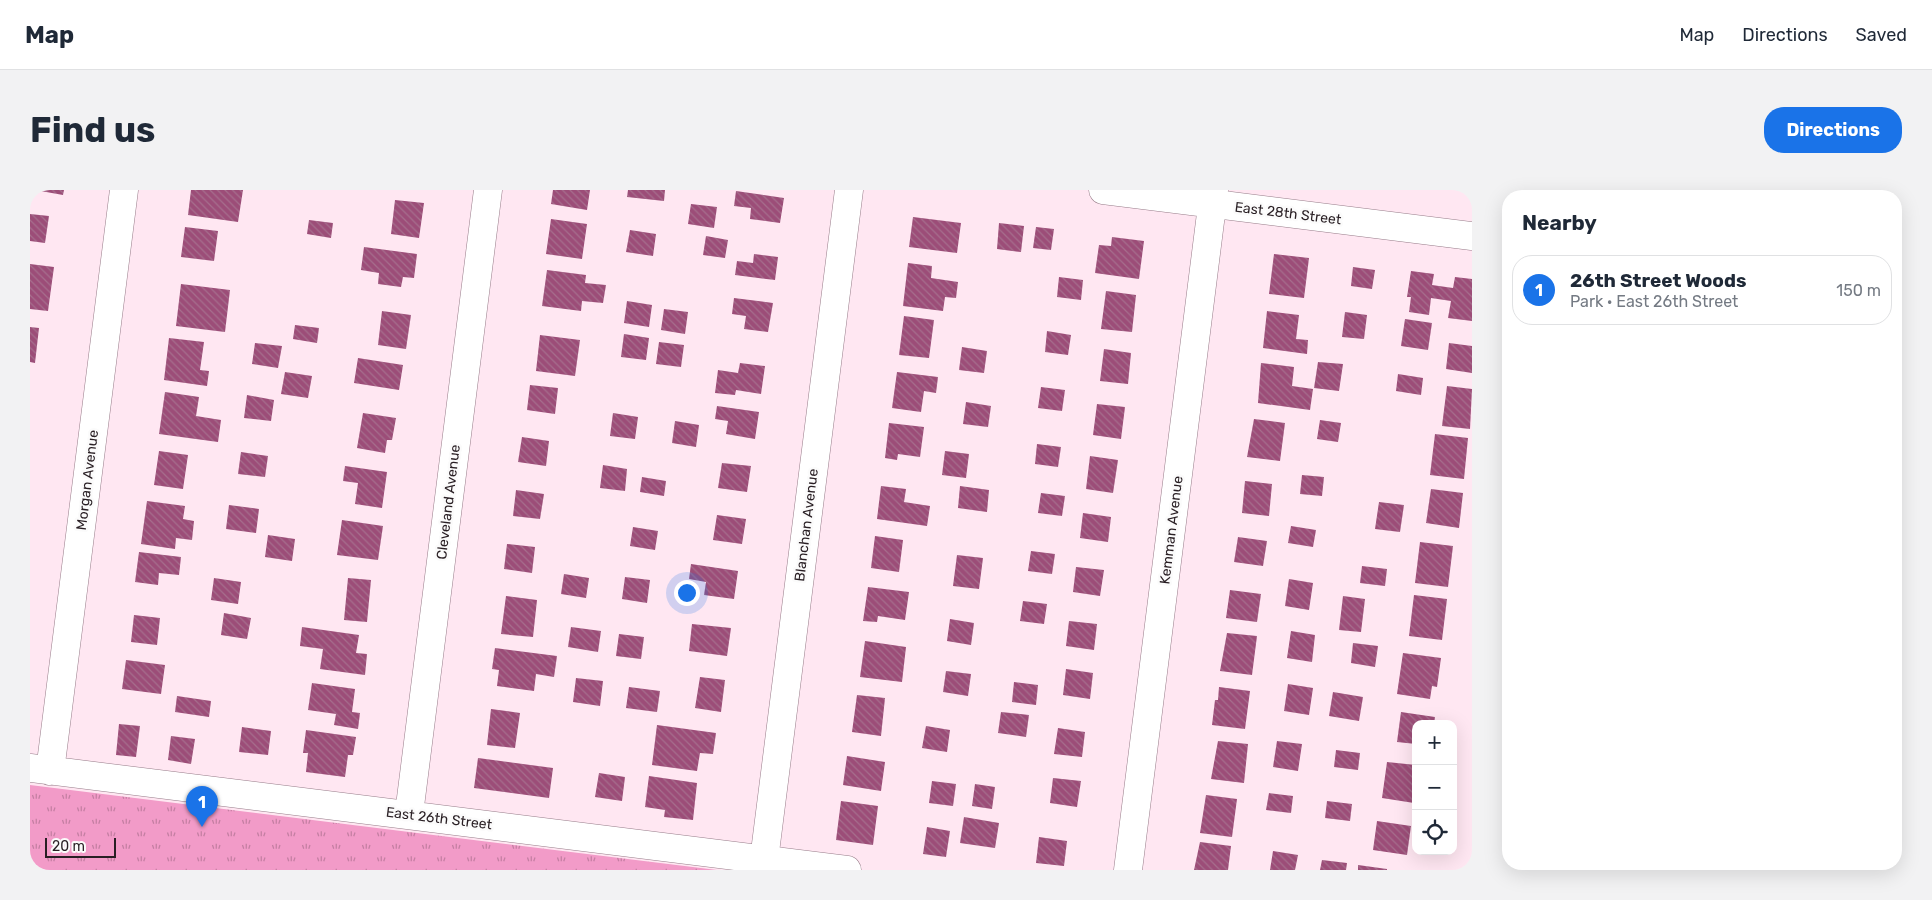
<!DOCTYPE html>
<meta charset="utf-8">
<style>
:root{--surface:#fff;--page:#f2f2f3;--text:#1f2937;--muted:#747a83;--line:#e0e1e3;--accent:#1a73e8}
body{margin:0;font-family:Rubik,sans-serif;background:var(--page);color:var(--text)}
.controls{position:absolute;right:15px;bottom:15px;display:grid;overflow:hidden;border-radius:10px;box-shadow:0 5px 20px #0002}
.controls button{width:45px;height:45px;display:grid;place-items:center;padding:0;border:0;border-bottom:1px solid var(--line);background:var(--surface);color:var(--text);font:25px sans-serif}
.scale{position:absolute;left:15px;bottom:12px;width:71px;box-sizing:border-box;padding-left:5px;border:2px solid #291f24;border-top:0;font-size:14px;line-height:18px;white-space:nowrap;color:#291f24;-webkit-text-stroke:4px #fbfbfb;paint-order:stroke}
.you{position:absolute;left:656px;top:402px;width:18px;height:18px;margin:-12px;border:4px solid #fff;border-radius:50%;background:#1a73e8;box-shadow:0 0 0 8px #1a73e833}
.badge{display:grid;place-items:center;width:32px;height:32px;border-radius:50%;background:var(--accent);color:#fff;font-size:16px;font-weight:700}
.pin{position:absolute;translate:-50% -41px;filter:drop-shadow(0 1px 2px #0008)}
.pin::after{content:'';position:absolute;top:26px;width:18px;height:15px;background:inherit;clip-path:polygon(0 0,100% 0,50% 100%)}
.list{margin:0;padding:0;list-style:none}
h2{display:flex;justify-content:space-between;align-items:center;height:65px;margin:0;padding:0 20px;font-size:21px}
h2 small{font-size:16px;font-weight:400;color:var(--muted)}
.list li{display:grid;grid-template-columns:32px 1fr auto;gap:15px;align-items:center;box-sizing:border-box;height:70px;margin:0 10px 10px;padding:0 10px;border:1px solid var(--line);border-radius:20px}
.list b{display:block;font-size:19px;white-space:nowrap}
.list p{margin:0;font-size:16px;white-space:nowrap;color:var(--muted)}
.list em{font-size:16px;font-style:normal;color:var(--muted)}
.icon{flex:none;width:28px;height:28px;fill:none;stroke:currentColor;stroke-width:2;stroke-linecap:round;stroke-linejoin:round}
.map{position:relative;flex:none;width:1442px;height:680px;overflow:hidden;border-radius:20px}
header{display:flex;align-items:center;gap:30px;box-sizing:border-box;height:70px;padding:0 25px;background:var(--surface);border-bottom:1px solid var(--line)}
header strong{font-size:24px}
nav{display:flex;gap:28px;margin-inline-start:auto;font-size:18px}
.intro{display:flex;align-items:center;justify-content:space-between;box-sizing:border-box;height:120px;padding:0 30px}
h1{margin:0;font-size:35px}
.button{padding:12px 22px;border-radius:20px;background:var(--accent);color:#fff;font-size:18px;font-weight:700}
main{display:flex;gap:30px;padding:0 30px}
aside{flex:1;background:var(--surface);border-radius:20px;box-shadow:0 5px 20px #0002}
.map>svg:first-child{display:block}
</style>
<header>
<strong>Map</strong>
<nav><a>Map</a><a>Directions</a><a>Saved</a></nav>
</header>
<div class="intro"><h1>Find us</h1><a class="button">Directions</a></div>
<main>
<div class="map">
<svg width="1442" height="680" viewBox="0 0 1442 680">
<defs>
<pattern id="park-tufts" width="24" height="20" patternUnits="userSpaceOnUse" patternTransform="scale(1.25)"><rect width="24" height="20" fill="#f29bc8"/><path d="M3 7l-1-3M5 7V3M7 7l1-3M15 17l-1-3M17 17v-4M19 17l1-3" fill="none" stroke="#c47ea2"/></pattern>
<pattern id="building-back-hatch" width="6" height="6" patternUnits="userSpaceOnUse" patternTransform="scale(1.25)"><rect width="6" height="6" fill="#9c4d78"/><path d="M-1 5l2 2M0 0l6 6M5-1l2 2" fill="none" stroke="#a66e8d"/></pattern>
</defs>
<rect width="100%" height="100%" fill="#ffe7f2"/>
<path fill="url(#park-tufts)" d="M0,595l687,85h-687z"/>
<path fill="url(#building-back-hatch)" d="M5,0h29l-1,5z
M161,0h52l-5,32 -50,-7z
M523,0h37l-3,20 -36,-6z
M598,0h37l-1,11 -37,-4z
M1435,0h7v5l-7,-1z
M706,1l48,7 -4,25 -30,-4 1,-11 -17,-2z
M365,10l29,3 -5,35 -28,-4z
M661,14l26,3 -3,21 -26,-4z
M0,24l19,2 -4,27 -15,-2z
M883,27l48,6 -4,30 -48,-6z
M521,29l36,5 -5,35 -36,-5z
M279,30l24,3 -2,15 -24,-4z
M969,33l25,3 -3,26 -24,-3z
M155,37l33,4 -4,30 -33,-4z
M1006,37l18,2 -3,21 -18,-2z
M600,40l26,4 -3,22 -27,-4z
M676,46l22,4 -3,18 -22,-3z
M1082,47l32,4 -5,38 -44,-6 4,-28 12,1z
M334,57l53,7 -3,24 -11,-1 -2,10 -23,-3 1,-11 -18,-3z
M724,64l24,3 -3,23 -40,-5 2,-14 16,2z
M1244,64l35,4 -5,40 -35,-4z
M878,73l24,3 -1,12 27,4 -2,16 -11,-1 -2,14 -40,-5z
M0,74l24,3 -6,44 -18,-2z
M1323,77l22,3 -3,19 -21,-3z
M517,80l39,5 -1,8 21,2 -3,18 -21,-2 -1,10 -39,-5z
M1381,81l23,3 -2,11 21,3 2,-11 17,2v42l-24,-3 3,-17 -20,-3 -2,17 -20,-3 2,-15h-4z
M1029,87l24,3 -2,20 -24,-3z
M151,94l49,6 -5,42 -49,-6z
M1076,101l30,4 -4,37 -31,-3z
M704,108l39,5 -5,29 -24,-3 2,-13 -14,-2z
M597,111l25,4 -3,22 -25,-4z
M634,119l24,3 -3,22 -24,-4z
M352,121l29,4 -5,34 -28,-4z
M1237,121l32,4 -3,24 12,1 -1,14 -44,-6z
M1315,122l22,3 -3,24 -22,-2z
M874,126l30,4 -5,38 -30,-3z
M1375,129l27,4 -4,27 -27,-4z
M265,135l24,3 -2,15 -24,-4z
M0,137l9,1 -4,35 -5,-1z
M1017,141l24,4 -3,20 -23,-3z
M594,144l25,4 -3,22 -25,-3z
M510,145l40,5 -5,36 -39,-5z
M139,148l35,4 -4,28 9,1 -2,15 -43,-6z
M629,152l25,3 -3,22 -25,-3z
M225,153l27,3 -4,22 -26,-4z
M1419,153l23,3v27l-26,-4z
M932,157l25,4 -3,22 -25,-3z
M1074,159l27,4 -3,31 -28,-3z
M328,168l45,7 -4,25 -45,-7z
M1288,172l25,2 -4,27 -25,-3z
M710,173l25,3 -4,28 -25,-4 -1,5 -20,-2 3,-23 20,3z
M1231,173l33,4 -2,19 21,3 -3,21 -52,-7z
M255,182l27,4 -4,22 -27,-4z
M867,182l41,5 -2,16 -12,-2 -3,21 -29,-4z
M1368,184l25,4 -2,17 -25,-4z
M500,195l28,3 -3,26 -28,-4z
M1417,196l25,3 -2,40 -28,-3z
M1011,197l24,3 -3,21 -24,-3z
M135,202l34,5 -3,19 25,4 -3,22 -59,-8z
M217,205l27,5 -3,21 -27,-3z
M936,212l25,4 -3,21 -25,-3z
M1067,214l28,3 -4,32 -28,-4z
M687,216l42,6 -4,27 -29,-5 2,-13 -13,-2z
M333,223l33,5 -4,22h-5l-2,13 -28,-5z
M583,223l25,4 -3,22 -25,-3z
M1224,229l31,4 -5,38 -33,-4z
M1290,230l21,3 -3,19 -21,-3z
M645,231l24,4 -3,22 -24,-4z
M859,233l35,4 -4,30 -22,-3 -1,6 -12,-2z
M1405,244l33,4 -4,41 -34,-4z
M492,247l27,4 -3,25 -28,-4z
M1007,254l24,3 -3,20 -23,-3z
M129,261l29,4 -5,34 -29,-4z
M915,261l24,3 -3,24 -24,-3z
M211,262l27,4 -3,21 -27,-3z
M1060,266l28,4 -5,33 -27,-4z
M692,273l29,3 -4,26 -29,-4z
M573,275l24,4 -2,22 -25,-3z
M315,276l42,6 -5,36 -27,-4 3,-21 -15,-2z
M1272,285l22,2 -2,19 -22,-2z
M612,287l24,4 -2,15 -24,-4z
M1215,291l27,3 -3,32 -27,-3z
M851,296l25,3 -2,13 26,4 -3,20 -50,-7z
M930,296l29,4 -2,22 -29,-4z
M1401,299l32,4 -4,35 -33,-5z
M486,300l28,4 -4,25 -27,-3z
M1011,303l24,3 -3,20 -24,-3z
M117,311l38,5 -2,13 11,2 -2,19 -16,-2 -1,11 -34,-5z
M1349,312l25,3 -4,27 -25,-3z
M199,315l30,4 -3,24 -30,-4z
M1053,323l28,4 -3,25 -28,-4z
M687,325l29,4 -4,25 -29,-4z
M312,330l41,6 -5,34 -41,-5z
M1261,336l25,4 -3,17 -25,-4z
M603,337l25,4 -3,19 -25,-4z
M238,345l27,4 -3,22 -27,-4z
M845,346l28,4 -4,32 -28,-4z
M1208,347l29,4 -4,25 -29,-4z
M1390,352l33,4 -5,41 -33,-4z
M477,354l28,3 -3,26 -28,-4z
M1001,361l24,3 -3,20 -24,-3z
M109,362l42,5 -2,18 -20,-2 -1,12 -23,-3z
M927,365l26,3 -4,31 -26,-3z
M661,374l47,7 -4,28 -30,-4 2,-13 -17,-3z
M1332,376l25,3 -2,17 -25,-3z
M1046,377l28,3 -4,26 -27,-4z
M534,384l25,4 -3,20 -25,-4z
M595,387l25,3 -3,23 -25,-4z
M184,388l27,4 -3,22 -27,-4z
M318,388l23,2 -4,42 -23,-2z
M1259,389l24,4 -4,27 -24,-4z
M838,397l41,5 -4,28 -27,-4 -1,6 -14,-1z
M1200,400l31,4 -4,28 -31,-4z
M1384,405l33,4 -5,41 -33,-4z
M476,406l31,4 -4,37 -32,-3z
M1313,406l22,3 -4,33 -22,-2z
M993,411l24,3 -3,20 -24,-3z
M194,423l27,5 -4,21 -26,-4z
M104,425l26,3 -3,27 -26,-3z
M920,429l24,4 -3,22 -24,-4z
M1039,431l28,3 -3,26 -28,-4z
M662,434l39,4 -4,28 -38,-5z
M272,437l57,8 -3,18 11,1 -2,21 -45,-6 3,-20 -23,-3z
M541,437l30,4 -3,21 -30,-5z
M1261,441l24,4 -3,27 -25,-4z
M1197,443l30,3 -5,39 -32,-4z
M589,444l25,3 -3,22 -25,-3z
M835,451l41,6 -4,35 -42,-5z
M1323,453l25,3 -3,21 -24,-4z
M465,458l62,8 -3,21 -18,-3 -2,17 -37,-5 2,-16 -7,-1z
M1373,463l38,5 -4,29 -5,-1 -2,13 -33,-5z
M96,470l39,5 -4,29 -39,-5z
M1036,479l27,4 -3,26 -27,-4z
M916,481l25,3 -3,22 -25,-4z
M670,487l25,3 -4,32 -26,-4z
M546,488l27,3 -3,25 -27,-4z
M984,492l24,3 -2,20 -24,-3z
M282,493l43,6 -3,23 8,1 -2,16 -24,-4 2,-11 -28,-4z
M1258,494l25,4 -4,27 -25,-4z
M599,497l31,4 -3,21 -31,-4z
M1189,497l31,4 -5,38 -33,-4 3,-25h3z
M1303,502l30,5 -4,24 -30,-5z
M827,505l28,3 -4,38 -29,-4z
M147,506l34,5 -2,16 -34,-5z
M461,519l29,4 -5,35 -28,-3z
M971,522l28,3 -3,22 -28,-4z
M1371,522l34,5 -1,7h-18v20l-19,-2z
M89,534l21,2 -4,31 -20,-2z
M627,535l59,8 -3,21 -13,-1 -3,18 -45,-6z
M896,536l24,4 -3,22 -25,-4z
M212,537l29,4 -3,24 -29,-3z
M1028,538l27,4 -3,25 -28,-3z
M276,540l50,7 -3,18h-5l-3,22 -39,-5 2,-19h-5z
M141,546l24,3 -4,25 -23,-4z
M1188,551l30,3 -4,39 -33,-4z
M1247,551l25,3 -4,27 -25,-4z
M1306,560l24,3 -2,17 -24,-3z
M817,566l38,6 -4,29 -38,-6z
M448,568l75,10 -4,30 -75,-10z
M1357,572l29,3 -2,38 -32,-5z
M569,583l26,4 -3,24 -27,-4z
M619,586l48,7 -4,37 -29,-3 1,-7 -20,-3z
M1023,588l28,3 -4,26 -27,-4z
M902,591l24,3 -3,22 -24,-3z
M945,594l20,3 -3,22 -20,-3z
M1239,603l24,3 -2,17 -25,-3z
M1176,605l31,4 -5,38 -32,-4z
M811,611l37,5 -5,39 -37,-5z
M1297,611l25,3 -2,17 -25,-3z
M934,627l35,6 -4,25 -35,-5z
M1347,631l34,5 -4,29 -34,-5z
M897,637l23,4 -4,26 -23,-3z
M1009,647l28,4 -3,25 -28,-3z
M1170,652l31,4 -3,24h-34z
M1243,661l25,4 -3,15h-25z
M1292,670l25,3 -1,7h-26z
M1328,675l29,4v1h-29z"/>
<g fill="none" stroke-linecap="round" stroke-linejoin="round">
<defs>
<path id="minor" d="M1073,0l369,46
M0,578l817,102
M20,581l74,-581
M379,624l79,-624
M734,670l85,-670
M1098,680l86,-680"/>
</defs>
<use href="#minor" stroke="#977c89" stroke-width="29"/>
<use href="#minor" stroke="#fff" stroke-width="28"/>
</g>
<g text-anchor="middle" stroke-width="5" stroke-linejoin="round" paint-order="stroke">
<g font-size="14" fill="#291f24" stroke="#fbfbfb">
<text transform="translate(1258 23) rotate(7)" y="5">East 28th Street</text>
<text transform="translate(57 290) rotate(-83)" y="5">Morgan Avenue</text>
<text transform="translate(418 312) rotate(-83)" y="5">Cleveland Avenue</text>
<text transform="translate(776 335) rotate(-83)" y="5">Blanchan Avenue</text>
<text transform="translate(1141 340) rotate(-83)" y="5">Kemman Avenue</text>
<text transform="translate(409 628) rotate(7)" y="5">East 26th Street</text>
</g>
</g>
</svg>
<div class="controls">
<button>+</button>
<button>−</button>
<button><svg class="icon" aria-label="locate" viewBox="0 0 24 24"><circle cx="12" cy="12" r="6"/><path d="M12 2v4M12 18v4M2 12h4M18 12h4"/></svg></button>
</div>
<div class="scale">20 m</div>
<div class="you"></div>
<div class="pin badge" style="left:172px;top:637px">1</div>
</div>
<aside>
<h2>Nearby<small></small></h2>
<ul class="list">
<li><span class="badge">1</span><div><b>26th Street Woods</b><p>Park · East 26th Street</p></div><em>150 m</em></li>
</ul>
</aside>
</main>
